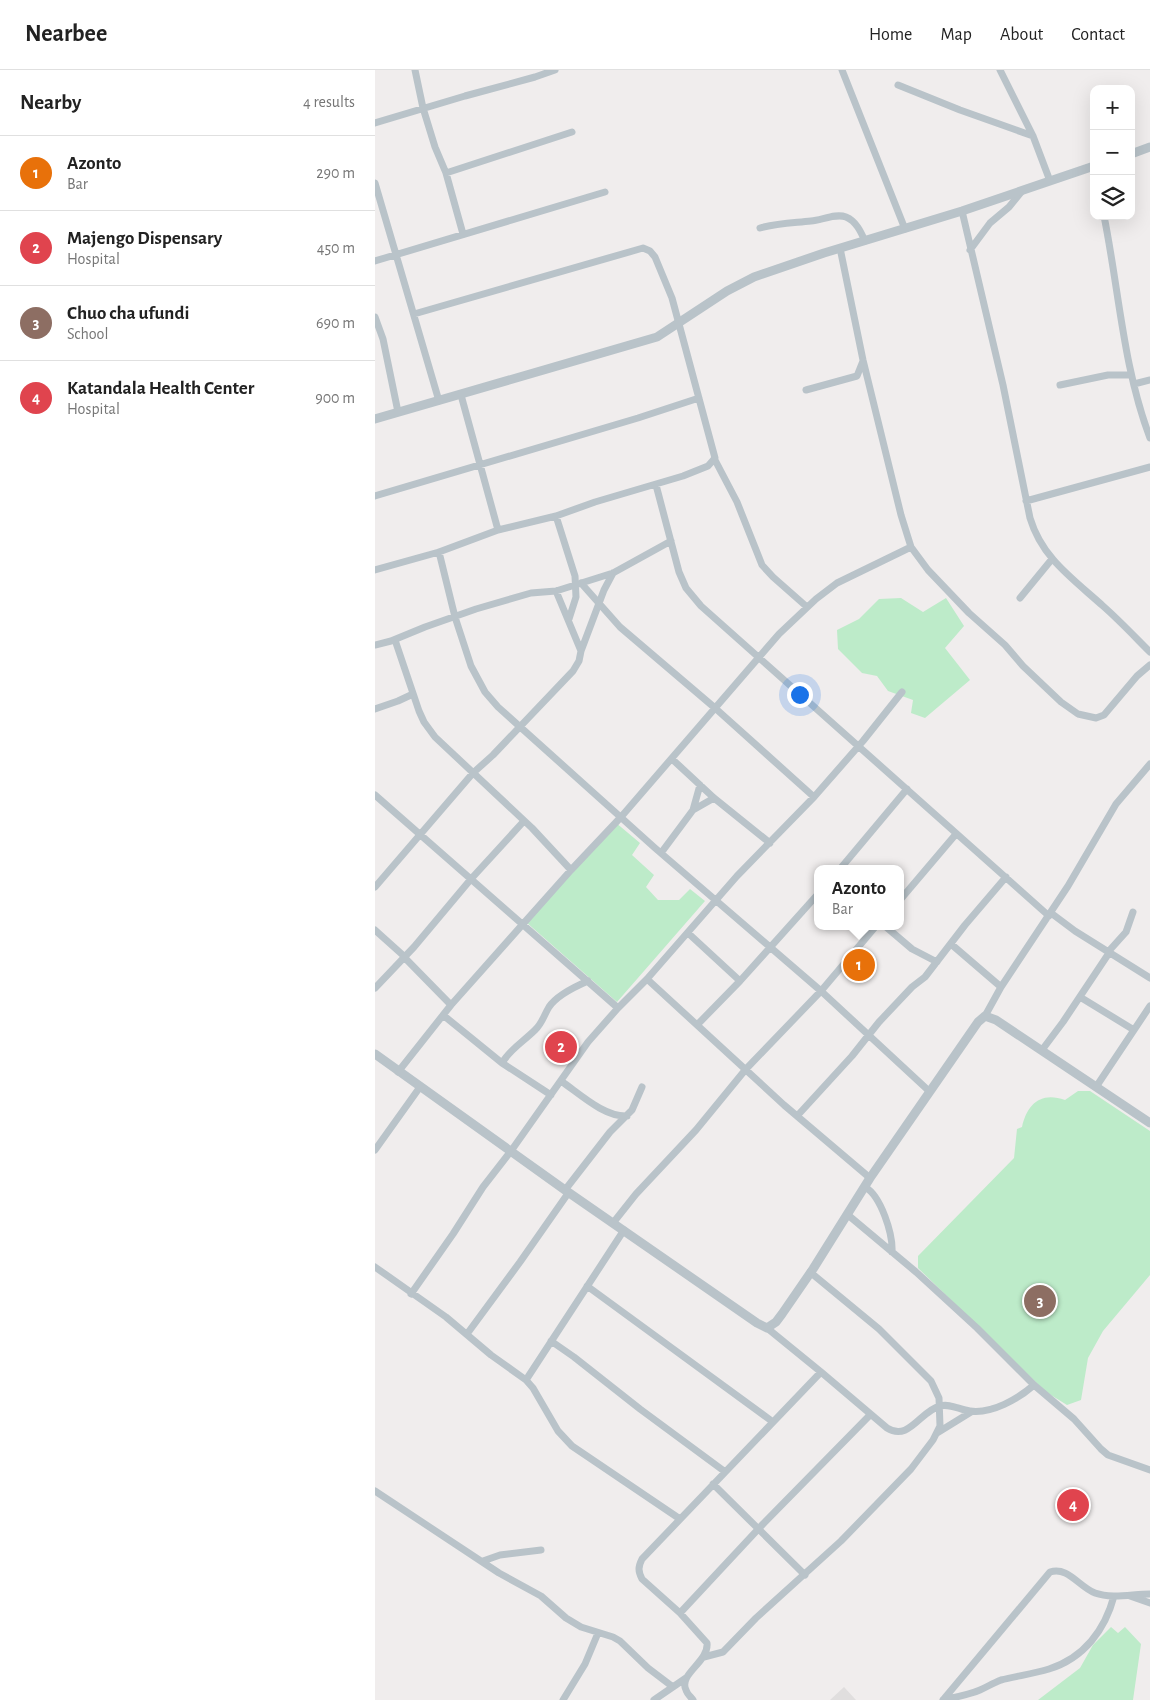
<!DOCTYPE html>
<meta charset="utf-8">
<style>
:root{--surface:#fff;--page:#f6f6f6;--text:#222;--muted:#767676;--line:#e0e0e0;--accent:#2586d2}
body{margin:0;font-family:"Alegreya Sans",sans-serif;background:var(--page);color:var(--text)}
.controls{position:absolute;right:15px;top:15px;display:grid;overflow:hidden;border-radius:10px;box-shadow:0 5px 20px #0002}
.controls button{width:45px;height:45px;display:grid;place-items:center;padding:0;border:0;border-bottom:1px solid var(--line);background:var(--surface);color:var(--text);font:25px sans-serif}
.you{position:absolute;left:424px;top:624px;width:18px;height:18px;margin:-12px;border:4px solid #fff;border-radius:50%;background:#1a73e8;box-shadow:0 0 0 8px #1a73e833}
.badge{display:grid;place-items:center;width:32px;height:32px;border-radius:50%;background:var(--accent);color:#fff;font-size:16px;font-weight:700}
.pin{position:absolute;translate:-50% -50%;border:2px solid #fff;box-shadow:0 1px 5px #0006}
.popup{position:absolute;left:439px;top:795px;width:90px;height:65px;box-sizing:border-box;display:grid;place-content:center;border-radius:10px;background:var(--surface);filter:drop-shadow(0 1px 4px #0005);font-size:16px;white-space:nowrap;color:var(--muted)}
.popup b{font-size:19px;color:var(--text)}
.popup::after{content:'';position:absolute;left:50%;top:100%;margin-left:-10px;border:10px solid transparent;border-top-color:var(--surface)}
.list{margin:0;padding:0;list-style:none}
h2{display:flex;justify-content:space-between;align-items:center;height:65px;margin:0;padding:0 20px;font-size:21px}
h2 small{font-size:16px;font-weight:400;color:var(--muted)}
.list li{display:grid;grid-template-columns:32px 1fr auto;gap:15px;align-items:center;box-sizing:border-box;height:75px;padding:0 20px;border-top:1px solid var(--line)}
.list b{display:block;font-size:19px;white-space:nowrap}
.list p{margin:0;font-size:16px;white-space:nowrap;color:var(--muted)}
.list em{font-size:16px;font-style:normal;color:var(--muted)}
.icon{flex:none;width:28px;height:28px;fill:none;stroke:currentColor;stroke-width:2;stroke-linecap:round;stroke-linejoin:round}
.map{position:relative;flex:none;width:775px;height:1630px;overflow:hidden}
header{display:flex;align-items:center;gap:30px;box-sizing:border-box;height:70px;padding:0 25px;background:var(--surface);border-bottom:1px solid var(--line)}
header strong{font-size:24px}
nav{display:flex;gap:28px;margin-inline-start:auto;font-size:18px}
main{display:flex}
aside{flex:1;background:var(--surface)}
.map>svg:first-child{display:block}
</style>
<header>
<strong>Nearbee</strong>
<nav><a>Home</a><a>Map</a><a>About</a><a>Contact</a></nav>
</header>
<main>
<aside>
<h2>Nearby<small>4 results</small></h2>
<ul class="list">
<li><span class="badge" style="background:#e8710a">1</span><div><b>Azonto</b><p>Bar</p></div><em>290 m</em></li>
<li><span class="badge" style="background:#e0444e">2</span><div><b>Majengo Dispensary</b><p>Hospital</p></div><em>450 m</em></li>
<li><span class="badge" style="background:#8d6e63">3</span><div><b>Chuo cha ufundi</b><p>School</p></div><em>690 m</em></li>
<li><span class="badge" style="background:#e0444e">4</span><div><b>Katandala Health Center</b><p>Hospital</p></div><em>900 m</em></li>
</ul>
</aside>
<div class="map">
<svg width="775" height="1630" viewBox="0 0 775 1630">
<rect width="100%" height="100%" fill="#f0eded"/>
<path fill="#e0dede" d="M469,1617l12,13h-26z"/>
<path fill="#bdebc9" d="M526,528l22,14 23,-14 18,28 -19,22 25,32 -45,38 -14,-5 2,-13 -25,-9 -11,-15 -15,-3 -24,-24 -1,-19 22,-11 20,-20z
M240,752l25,21 -8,12 22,20 -8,12 12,13h21l11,-11 15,12 -88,101 -91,-80z
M703,1021h12l60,40v144l-47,56 -15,27 -7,42 -14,5 -21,-13 -128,-124v-12l96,-98 3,-29 5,-2c5,-23 19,-36 43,-27z
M736,1557l7,6 7,-6 16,17 -8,56h-95l42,-32 13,-23z"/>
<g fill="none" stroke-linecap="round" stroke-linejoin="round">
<path stroke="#b9c3c9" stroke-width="7" d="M40,0l8,38 12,39 11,26 17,61
M467,0l63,159
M625,0l33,66 17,45
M523,15l62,25 73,26
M0,53l90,-27 70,-19 20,-7
M71,103l126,-41
M0,113l64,218
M587,141l41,174 27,133c12,40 42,60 73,88 16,14 31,30 47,46
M729,146c15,74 19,151 46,222
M385,158c18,-5 32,-5 51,-7 11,-1 25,-8 35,-4 10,4 15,15 19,24
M465,178l23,112 38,155 10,32 17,23 41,43 36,32 18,21 38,36 17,12 18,4 8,-3 33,-39 13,-11
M595,180l20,-27 19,-16 13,-16
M0,191l230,-69
M0,247l8,22 15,73
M759,314l16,-4
M685,315l48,-10h23
M431,320l51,-14 6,-15
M86,325l37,135
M340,390l22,42 25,63 11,12 34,30
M281,415l23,87 7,16 15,18 348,310
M0,426l263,-78 61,-20
M651,431l124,-34
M181,446l19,60 1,21 -7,22
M64,482l16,65 16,49 14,26 13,15 157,141 166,143 108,100
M0,500l64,-18 59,-22 58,-14 39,-14 88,-26 25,-10 7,-8 -43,-160 -17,-41 -5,-6 -7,-3 -229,66
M206,513l39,44 95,81 99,89
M645,528l32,-39
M20,570l24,71 5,11 11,15 97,91 39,42
M0,575l16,-4 34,-14 51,-18 55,-16 25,-2 57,-18 58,-32
M206,581l23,-61 9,-17
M0,639l23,-8 15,-7
M297,689l42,39 56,45
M0,725l243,213
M318,740l7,-25
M286,783l32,-43 21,-12
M465,799l67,-80
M0,817l98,-114 20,-18 80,-84 6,-10 2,-10 -25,-60
M525,830l56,-66
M676,843l24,18 75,47
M510,856l27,23 25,13
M0,860l30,27
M313,863l52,48
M576,874l50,43
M733,882l18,-20 7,-20
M29,887l47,48
M272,909l137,126 86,73
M0,918l39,-41 57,-68 53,-58
M705,927l54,33
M68,945l59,48 49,32
M610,946l16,-29 67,-101 48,-82 34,-40
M322,955l43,-44 78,-87
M667,980l21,-28 46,-69
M127,993c8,-14 21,-21 33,-33 7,-6 9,-15 14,-23 8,-12 25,-20 39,-26
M23,1002l53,-67 120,-135 50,-53 158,-183 37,-35 21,-16 74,-36
M186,1011c19,13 43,36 66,35
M721,1017l54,-81
M423,1045l54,-59 27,-34 33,-35 13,-10 40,-52 41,-48
M0,1080l45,-63
M490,1117c16,9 28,47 27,65
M190,1120l45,-58 22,-22 10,-23
M473,1145l68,57 61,56 57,57 40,34 27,30 7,6 42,15
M238,1153l23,-29 60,-64 50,-61 75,-78 55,-65
M0,1197l71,50 45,38 35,25 7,8 25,43 14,15 108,73
M212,1216l186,136
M36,1224l42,-60 30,-47 28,-36 77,-109 30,-34 29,-29 90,-103 77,-79 49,-56 39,-49
M92,1264l53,-72 49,-70
M176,1271l23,16 66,52 84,62
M446,1302l66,56c22,14 33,-17 53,-22 10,-3 20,4 30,5 22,3 48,-12 64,-26
M151,1310l98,-150
M562,1363l34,-21
M338,1414l92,91
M0,1421l124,82 42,23 25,22 15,9 32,10 7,4 28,27 25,19
M108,1491l17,-6 41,-5
M755,1526l20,7
M305,1543l83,-89 107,-109
M329,1587l19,-5 33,-34 85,-77 70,-72 22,-29 7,-14 -1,-28 -8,-17 -52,-52 -69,-57
M188,1630l22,-36 13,-31
M279,1630l32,-22
M318,1630c-2,-3 -6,-6 -7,-10 -8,-16 23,-28 21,-47l-27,-30 -38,-34c-4,-8 -4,-12 0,-20l179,-187 -54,-44
M568,1630l107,-128c18,-6 29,15 45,21 17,6 37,1 55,1
M568,1630c13,-3 25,-5 37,-10 7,-3 13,-7 21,-10 15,-4 32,-6 48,-11 35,-11 56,-39 65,-73"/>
<path stroke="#b9c3c9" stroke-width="9" d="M756,84l19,-7
M0,349l282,-82 70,-46 27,-14 70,-24 138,-42 132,-45
M0,984l190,136 192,133 10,5 9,-6 6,-8 31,-45 57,-91 108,-156 7,-6 11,4 154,103"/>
</g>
</svg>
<div class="controls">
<button>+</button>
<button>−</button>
<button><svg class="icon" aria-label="layers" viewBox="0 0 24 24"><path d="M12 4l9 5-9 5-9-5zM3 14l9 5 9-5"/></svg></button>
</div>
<div class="you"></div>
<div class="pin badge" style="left:484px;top:895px;background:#e8710a">1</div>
<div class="popup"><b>Azonto</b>Bar</div>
<div class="pin badge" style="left:186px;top:977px;background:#e0444e">2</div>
<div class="pin badge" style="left:665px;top:1231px;background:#8d6e63">3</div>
<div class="pin badge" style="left:698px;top:1435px;background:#e0444e">4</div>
</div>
</main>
